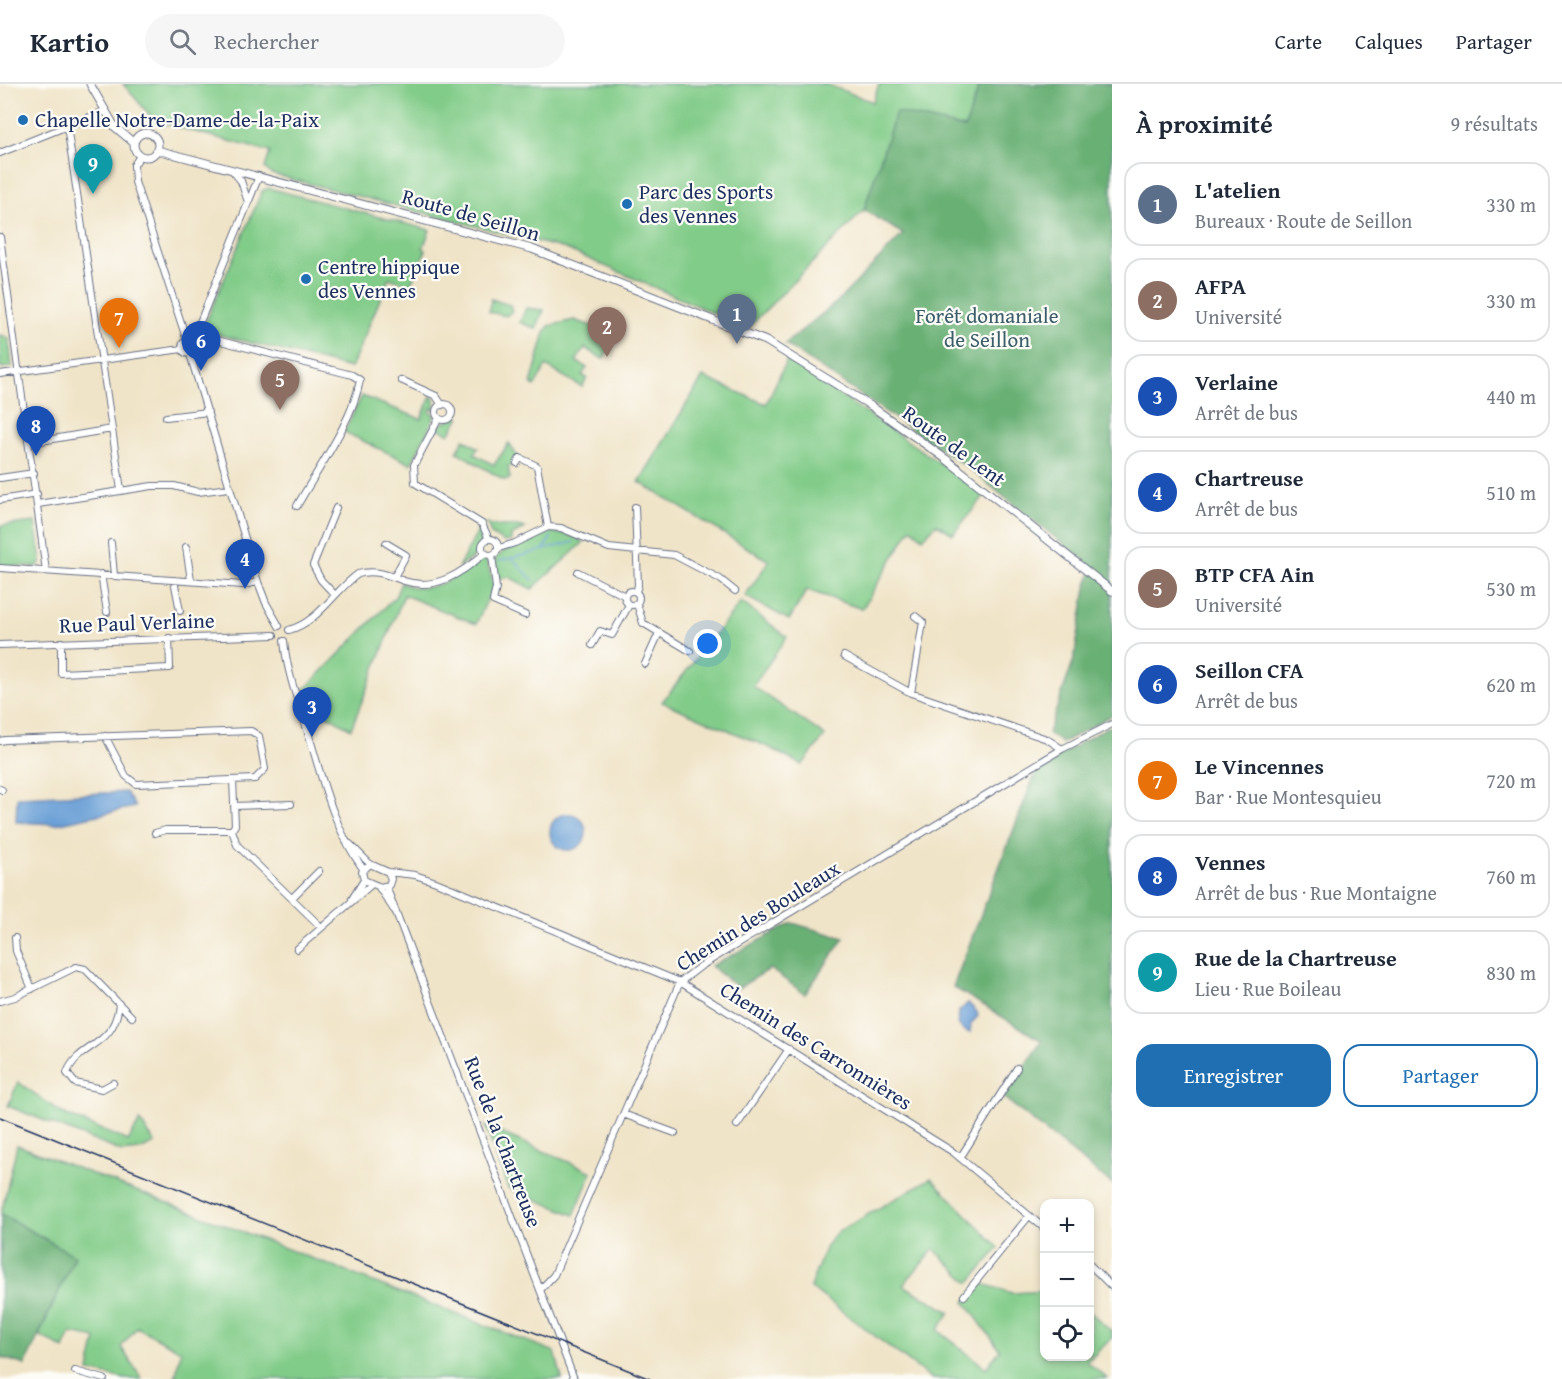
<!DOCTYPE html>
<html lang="fr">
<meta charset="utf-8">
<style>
:root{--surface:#fff;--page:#f6f6f7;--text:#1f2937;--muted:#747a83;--line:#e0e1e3;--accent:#1f6fb2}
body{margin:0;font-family:"Gentium Book Plus",serif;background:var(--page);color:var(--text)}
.controls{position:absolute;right:18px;bottom:18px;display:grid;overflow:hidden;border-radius:12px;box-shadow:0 3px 9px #0003}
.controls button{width:54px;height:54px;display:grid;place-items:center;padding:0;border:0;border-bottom:2px solid var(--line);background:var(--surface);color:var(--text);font:30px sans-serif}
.you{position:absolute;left:708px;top:560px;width:21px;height:21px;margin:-15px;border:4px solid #fff;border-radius:50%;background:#1a73e8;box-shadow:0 0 0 9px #1a73e833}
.badge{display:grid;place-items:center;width:39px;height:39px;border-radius:50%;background:var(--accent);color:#fff;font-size:20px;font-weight:700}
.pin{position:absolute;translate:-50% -50px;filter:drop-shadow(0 2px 3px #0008)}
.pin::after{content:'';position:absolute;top:32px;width:21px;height:18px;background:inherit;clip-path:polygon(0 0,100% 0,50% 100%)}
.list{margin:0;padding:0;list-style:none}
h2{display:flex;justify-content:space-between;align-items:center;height:78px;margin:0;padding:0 24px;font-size:26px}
h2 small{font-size:20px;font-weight:400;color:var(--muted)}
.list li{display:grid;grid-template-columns:39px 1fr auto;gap:18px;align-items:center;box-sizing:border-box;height:84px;margin:0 12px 12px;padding:0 12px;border:2px solid var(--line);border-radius:18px}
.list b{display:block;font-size:22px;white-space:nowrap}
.list p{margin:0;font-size:20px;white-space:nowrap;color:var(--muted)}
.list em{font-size:20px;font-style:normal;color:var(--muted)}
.actions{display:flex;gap:12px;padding:18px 24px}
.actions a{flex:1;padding:14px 0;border:2px solid var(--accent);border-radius:18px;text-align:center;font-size:21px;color:var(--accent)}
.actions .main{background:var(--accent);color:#fff}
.icon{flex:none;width:33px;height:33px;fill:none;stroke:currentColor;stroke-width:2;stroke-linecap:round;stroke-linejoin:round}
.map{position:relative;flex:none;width:1112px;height:1295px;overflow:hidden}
header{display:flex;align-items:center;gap:36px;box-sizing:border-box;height:84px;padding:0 30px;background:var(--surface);border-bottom:2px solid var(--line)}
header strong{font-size:28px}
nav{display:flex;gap:33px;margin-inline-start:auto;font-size:21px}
.search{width:420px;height:54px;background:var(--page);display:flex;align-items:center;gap:15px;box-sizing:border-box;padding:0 21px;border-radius:33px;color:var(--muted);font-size:22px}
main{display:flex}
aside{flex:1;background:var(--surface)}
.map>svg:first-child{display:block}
</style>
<header>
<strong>Kartio</strong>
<div class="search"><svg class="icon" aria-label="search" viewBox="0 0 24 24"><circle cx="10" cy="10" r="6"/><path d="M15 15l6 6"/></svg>Rechercher</div>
<nav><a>Carte</a><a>Calques</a><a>Partager</a></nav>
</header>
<main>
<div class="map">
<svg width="1112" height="1295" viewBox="0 0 1112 1295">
<rect width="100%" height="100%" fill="#fdfcf7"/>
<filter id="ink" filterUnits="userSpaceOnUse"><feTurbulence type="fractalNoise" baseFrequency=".0167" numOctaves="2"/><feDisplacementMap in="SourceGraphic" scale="12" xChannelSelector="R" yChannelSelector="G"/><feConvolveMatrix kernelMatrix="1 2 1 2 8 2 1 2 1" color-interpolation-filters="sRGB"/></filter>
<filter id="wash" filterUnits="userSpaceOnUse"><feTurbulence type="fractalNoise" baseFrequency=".008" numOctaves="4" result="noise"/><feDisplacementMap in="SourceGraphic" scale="24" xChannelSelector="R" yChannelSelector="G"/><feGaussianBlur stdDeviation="1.35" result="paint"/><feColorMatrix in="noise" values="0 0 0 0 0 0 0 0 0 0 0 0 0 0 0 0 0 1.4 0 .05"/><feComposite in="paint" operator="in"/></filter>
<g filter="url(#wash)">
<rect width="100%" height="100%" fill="#f0e4c8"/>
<path fill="#82cc89" stroke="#4e7e74" stroke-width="1.5" d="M123,0h703l47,18 6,-18h101l-15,44 -69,-15 -32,97 -116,118 -182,-79 -295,-75 -6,-6 5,-16 -115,-31z
M268,104l162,42 -7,18 3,2 -16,35 -21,-7 -38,90 -143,-36 -4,-6 58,-135z
M491,215l19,6 2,6 -6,5 -17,-4z
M526,224l18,2 -8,19 -16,-7z
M574,236l35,12 6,9 -12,18 -18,-11 -9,13 11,7 -5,7 5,3 -5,9 -36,-21 -11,20 -4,-2 14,-52 4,-6z
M0,251l9,3 3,29 -12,1z
M787,276l199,134 -33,40 -16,-10 -14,14 -12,-10 -49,81 -55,-19 -18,30 -44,-24 24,-35 -130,-79 64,-105 63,27z
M362,312l59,23 10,-23 3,3 1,11 -4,-2 -1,4 4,2v4l-23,46 -67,-32z
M455,333h5l-11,17 -13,-7z
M464,355l14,9 -4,6 20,11 15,-22 8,13 -5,10h-4l2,13 -6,1 -47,-28z
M35,438l6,39 -4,6 -37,-2v-39z
M487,439c13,7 23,-1 38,5l-14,8v5l-7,1 -13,-8z
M480,444l4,7 -7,20 -19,12z
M551,448l21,4 12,6 -52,47 -23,-12 -10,2 -4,-20 9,-8z
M485,472l9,29 -18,39 -72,-29 -53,134 -40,-23 -11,-12 95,-97 6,-14c32,15 58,-9 84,-27z
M741,518l46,35 -34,49 72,50 -23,29 -34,-18 -106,-45z
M18,998l44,31 66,28 12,-20 15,22 -15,7 -18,2 -114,-46z
M485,1042l107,46 -18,43 -66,-27z
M17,1061l538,207 7,27h-387l6,-28 -44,-24 -16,20 21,32h-17l-36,-8 7,-33 -25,-5 -7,16 -25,-14 36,-79 -74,-42z
M931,1094l68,70 -30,35 -35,-34 -31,36 47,27 -12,18 48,38 14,-18 -35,-48 15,-19 32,10 32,-2v65h46v-44l22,20v6l-25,24 21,17h-176l-122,-92 16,-41 10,-13z"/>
<path fill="#69b075" stroke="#42706a" stroke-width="1.5" d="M980,0h132v631l-50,28 -14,-10 26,-74 12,-71 7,-20 -126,-101 -182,-123 53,-43 65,-67 -39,-24 32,-98 69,16z
M1107,643h5v457l-109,-87 39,-56 -89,-54 84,-218z
M792,839l52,15 -39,56 -35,-25 -32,19 -27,-22z
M1,1130l74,42 -50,109 -25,-8z"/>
<path fill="#689ed5" stroke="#42669a" stroke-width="1.5" d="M126,708l9,15 -79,17 -40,-2 1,-25z
M550 748a18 18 0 1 1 36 0a18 18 0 1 1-36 0Z
M968,919l9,9 1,4 -7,8 -1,9 -7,-3 -5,-6 1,-13z"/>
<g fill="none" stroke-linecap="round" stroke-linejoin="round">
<path stroke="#689ed5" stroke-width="1.5" d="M544,465l7,-12
M513,475l20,21
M500,477l74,-19"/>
</g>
</g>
<g filter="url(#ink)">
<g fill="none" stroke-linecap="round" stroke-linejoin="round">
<defs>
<path id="minor" d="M67,42l54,364
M0,69l105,-42
M140,72l-6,9 1,17 52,159
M232,86l9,11 7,21
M0,153l46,334
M200,238l59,-146
M182 263a7 7 0 1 1 14 0a7 7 0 1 1-14 0Z
M195,259l14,-5 143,37 8,5c-7,41 -43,90 -63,126
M190,270l68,228 8,21 13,23
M0,290l182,-25
M401,296l35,16 6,9
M436 328a8 8 0 1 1 16 0a8 8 0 1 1-16 0Z
M166,333l42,-5
M439,334l-25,47 1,18 67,41 7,15
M29,359l83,-14
M517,379l3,-5 17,8 11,61
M0,394l34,-5
M0,416l37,-6
M38,420l114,-18h22l24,6 31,-4
M635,423l3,78 -2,7
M482 463a8 8 0 1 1 16 0a8 8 0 1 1-16 0Z
M111,459l3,32
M386,459l20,12 -12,22
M186,463l5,33
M499,464l16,-5 33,-16 13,1 48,20 65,7 46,24 15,12
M492,471l4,33 -3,13 32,14
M0,484l243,17 15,-3
M578,488l47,24
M101,490l6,38
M174,496l6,31
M625 514a7 7 0 1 1 14 0a7 7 0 1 1-14 0Z
M335,511l-14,-15 -8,-15 23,-57
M637,520l6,19 47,28
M289,546c30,-8 45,-39 69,-56 17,-5 30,1 46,7 31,10 57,-7 81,-28
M284,557c3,31 13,58 23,88 15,49 26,98 56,140
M61,558v31l109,-5 -1,-30
M0,561l274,-10
M592,561l8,-14 12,4 17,-30
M844,572l67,37 136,46 15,10
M645,580l14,-31
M911,609l12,-71 -8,-6
M0,657l5,-1 246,-9 8,5 6,33 -10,10 -119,5 -10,-8 -21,-40
M233,696l2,45 -3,5 5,15 84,82
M0,705l2,1
M234,722l57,-2
M155,749l11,-3h66
M350,760l20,20
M370,780l18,8 3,7 -2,6 -9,2 -16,-7 -2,-8z
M388,788l27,3 21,7 244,100 273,170 91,76
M378,802l16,24
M386,802l188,493
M292,814l27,-27
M352,815l12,-19
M15,854l1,13 16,38
M297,865l75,-65
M0,917l15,-4 61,-30 9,2 47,48
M113,999l-11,6 -27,-6 -8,-10c12,-31 47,-24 52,-69
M623,1030l52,19
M737,1041l52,-76
M960,1074l57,-90
M1090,1181l22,22
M541,1205l13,-14 126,-293 21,-16 361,-217 50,-25
M964,1212l65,-80
M75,1287l29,8"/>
<path id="tertiary" d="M90,0l25,43 19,16
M134 61a12 12 0 1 1 24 0a12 12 0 1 1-24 0Z
M157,66l375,99 234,92 105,65 75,53 166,132"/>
</defs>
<use href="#minor" stroke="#666e83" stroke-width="8"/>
<use href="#tertiary" stroke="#666e83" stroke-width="9"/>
<use href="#minor" stroke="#fff" stroke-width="6"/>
<use href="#tertiary" stroke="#fff" stroke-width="7"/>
<path stroke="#1b2f5e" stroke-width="1.5" d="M0,1033l650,262"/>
</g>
</g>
<g fill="#1f6fb2" stroke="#fdfcf7" stroke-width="2">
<circle cx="23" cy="36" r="6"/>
<circle cx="627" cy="120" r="6"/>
<circle cx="306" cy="195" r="6"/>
</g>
<g text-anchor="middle" stroke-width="4.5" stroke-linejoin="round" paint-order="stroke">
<g font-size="21" fill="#1b2f5e" stroke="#fdfcf7" text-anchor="start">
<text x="35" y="43">Chapelle Notre-Dame-de-la-Paix</text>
<text x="639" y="115">Parc des Sports<tspan x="639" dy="24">des Vennes</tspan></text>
<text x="318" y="190">Centre hippique<tspan x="318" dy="24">des Vennes</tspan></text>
</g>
<g font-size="21" fill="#1b2f5e" stroke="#fdfcf7">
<text transform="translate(471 131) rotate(16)" y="7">Route de Seillon</text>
<text transform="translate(954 362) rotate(36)" y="7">Route de Lent</text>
<text transform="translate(137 539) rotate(-2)" y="7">Rue Paul Verlaine</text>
<text transform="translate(758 832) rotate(-32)" y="7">Chemin des Bouleaux</text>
<text transform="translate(816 962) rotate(32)" y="7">Chemin des Carronnières</text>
<text transform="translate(503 1058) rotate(69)" y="7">Rue de la Chartreuse</text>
</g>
<g font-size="21" fill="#3a5e6b" stroke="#fdfcf7">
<text x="987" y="239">Forêt domaniale<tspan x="987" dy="24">de Seillon</tspan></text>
</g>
</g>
</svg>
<div class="controls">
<button>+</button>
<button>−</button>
<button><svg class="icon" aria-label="locate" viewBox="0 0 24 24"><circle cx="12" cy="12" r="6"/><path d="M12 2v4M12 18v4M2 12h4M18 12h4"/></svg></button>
</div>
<div class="you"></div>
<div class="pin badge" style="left:737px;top:260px;background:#5c6f8a">1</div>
<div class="pin badge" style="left:607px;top:273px;background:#8d6e63">2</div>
<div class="pin badge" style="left:312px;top:653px;background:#1a4fb4">3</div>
<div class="pin badge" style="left:245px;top:505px;background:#1a4fb4">4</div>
<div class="pin badge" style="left:280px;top:326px;background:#8d6e63">5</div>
<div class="pin badge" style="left:201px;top:287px;background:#1a4fb4">6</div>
<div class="pin badge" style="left:119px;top:264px;background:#e8710a">7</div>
<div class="pin badge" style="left:36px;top:372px;background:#1a4fb4">8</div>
<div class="pin badge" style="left:93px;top:110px;background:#0f9aa8">9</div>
</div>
<aside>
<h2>À proximité<small>9 résultats</small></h2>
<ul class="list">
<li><span class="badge" style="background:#5c6f8a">1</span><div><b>L'atelien</b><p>Bureaux · Route de Seillon</p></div><em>330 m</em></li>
<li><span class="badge" style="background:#8d6e63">2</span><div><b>AFPA</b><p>Université</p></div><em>330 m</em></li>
<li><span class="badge" style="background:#1a4fb4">3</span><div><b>Verlaine</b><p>Arrêt de bus</p></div><em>440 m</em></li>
<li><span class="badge" style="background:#1a4fb4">4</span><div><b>Chartreuse</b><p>Arrêt de bus</p></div><em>510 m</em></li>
<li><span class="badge" style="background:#8d6e63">5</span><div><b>BTP CFA Ain</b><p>Université</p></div><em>530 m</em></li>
<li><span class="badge" style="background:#1a4fb4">6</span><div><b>Seillon CFA</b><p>Arrêt de bus</p></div><em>620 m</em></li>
<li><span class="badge" style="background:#e8710a">7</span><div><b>Le Vincennes</b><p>Bar · Rue Montesquieu</p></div><em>720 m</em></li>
<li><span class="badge" style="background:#1a4fb4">8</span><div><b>Vennes</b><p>Arrêt de bus · Rue Montaigne</p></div><em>760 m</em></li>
<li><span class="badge" style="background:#0f9aa8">9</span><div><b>Rue de la Chartreuse</b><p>Lieu · Rue Boileau</p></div><em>830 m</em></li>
</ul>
<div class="actions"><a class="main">Enregistrer</a><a>Partager</a></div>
</aside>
</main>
